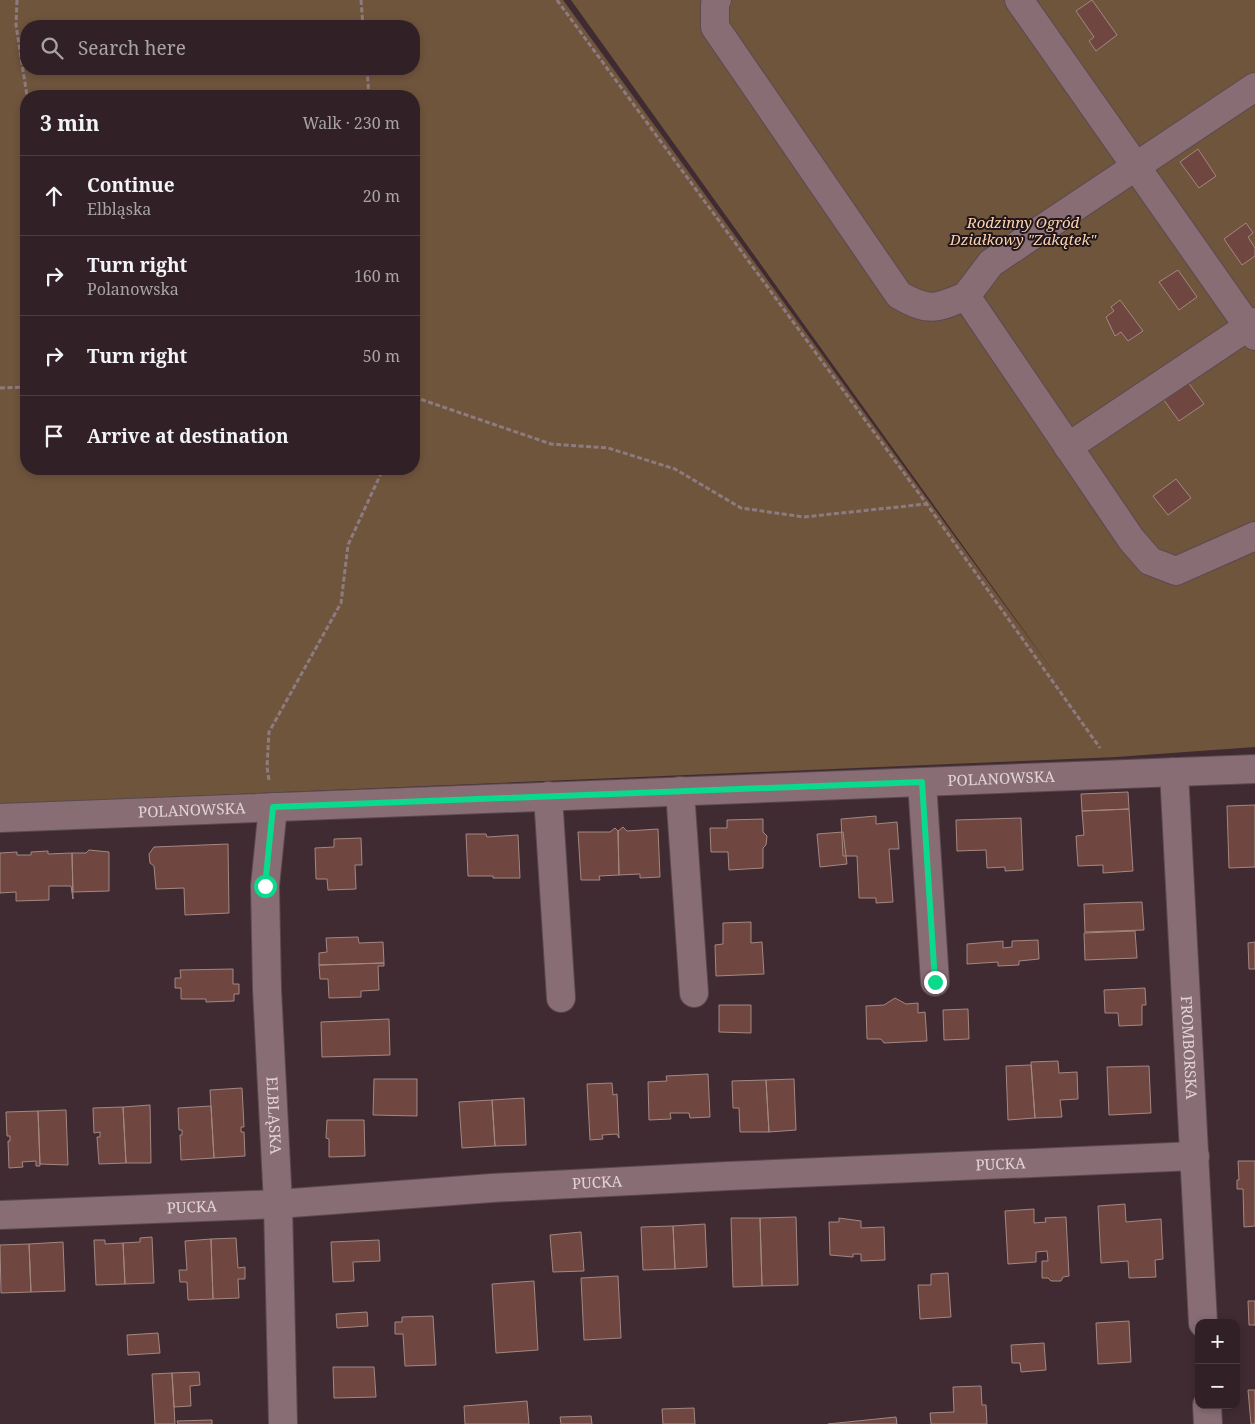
<!DOCTYPE html>
<meta charset="utf-8">
<style>
:root{--surface:#312026;--page:#3d2d32;--text:#f1f3f6;--muted:#a8a3a7;--line:#4c3e43}
body{margin:0;font-family:"Noto Serif",serif;background:var(--page);color:var(--text)}
.controls{position:absolute;right:15px;bottom:15px;display:grid;overflow:hidden;border-radius:10px;box-shadow:0 2px 8px #0003}
.controls button{width:45px;height:45px;display:grid;place-items:center;padding:0;border:0;border-bottom:1px solid var(--line);background:var(--surface);color:var(--text);font:25px sans-serif}
.stop{position:absolute;width:15px;height:15px;margin:-11px;border:4px solid #0bd98b;border-radius:50%;background:#fff}
.stop.end{background:#0bd98b;border-color:#fff;box-shadow:0 1px 5px #0008}
.list{margin:0;padding:0;list-style:none}
h2{display:flex;justify-content:space-between;align-items:center;height:65px;margin:0;padding:0 20px;font-size:21px}
h2 small{font-size:16px;font-weight:400;color:var(--muted)}
.list li{display:grid;grid-template-columns:32px 1fr auto;gap:15px;align-items:center;box-sizing:border-box;height:80px;padding:0 20px;border-top:1px solid var(--line)}
.list b{display:block;font-size:19px;white-space:nowrap}
.list p{margin:0;font-size:16px;white-space:nowrap;color:var(--muted)}
.list em{font-size:16px;font-style:normal;color:var(--muted)}
.icon{flex:none;width:28px;height:28px;fill:none;stroke:currentColor;stroke-width:2;stroke-linecap:round;stroke-linejoin:round}
.map{position:relative;flex:none;width:1255px;height:1424px;overflow:hidden}
.search{position:absolute;background:var(--surface);box-shadow:0 2px 8px #0003;left:20px;top:20px;width:400px;height:55px;display:flex;align-items:center;gap:12px;box-sizing:border-box;padding:0 18px;border-radius:20px;color:var(--muted);font-size:19px}
.panel{position:absolute;background:var(--surface);box-shadow:0 2px 8px #0003;left:20px;top:90px;width:400px;height:385px;border-radius:20px}
.map>svg:first-child{display:block}
</style>
<div class="map">
<svg width="1255" height="1424" viewBox="0 0 1255 1424">
<rect width="100%" height="100%" fill="#412b32"/>
<path fill="#70553d" fill-rule="evenodd" d="M0,0h563l495,678 -487,-678h684v747l-139,10 -1116,47zM26,26h388v43h-388zM26,96h388v373h-388z"/>
<path fill="#6f4740" stroke="#a38782" d="M1092,0l25,35 -21,16 -7,-10 5,-4 -18,-26z
M1198,149l18,27 -17,12 -19,-26z
M1246,223l7,10 -5,4 7,11v8l-13,9 -18,-26z
M1178,270l19,27 -18,13 -20,-28z
M1120,300l23,31 -15,10 -7,-9 -6,4 -9,-19 8,-6 -3,-4z
M1185,378l19,26 -25,17 -18,-25z
M1176,479l15,19 -23,17 -15,-19z
M1128,792l1,17 -47,2 -1,-17z
M1255,805v62l-26,1 -2,-62z
M1129,809l4,62 -30,2v-8l-25,1 -2,-30 8,-1 -2,-24z
M876,816v8l21,-2 2,27h-10l4,53 -17,1v-5h-17l-2,-42h-14l-2,-37z
M1021,818l2,52 -18,1v-4l-18,1 -1,-18 -29,1 -1,-31z
M763,819v13l4,4 -1,9 -3,3v20l-34,2 -1,-18h-17l-1,-24h17v-8z
M623,827l4,4 31,-2 2,48 -20,1v-4l-21,1 -1,-44z
M615,828l3,3 1,44 -20,1 1,4h-19l-3,-48h32z
M843,832l4,32 -27,3 -3,-33z
M466,834h20l1,3 31,-2 2,43h-27v-2h-25z
M361,838l1,27h-7l1,24 -28,1 -1,-11h-11l-1,-31 19,-1v-8z
M228,844l1,69 -44,2 -1,-27 -28,1 -2,-23 -4,-3 -1,-9 5,-7z
M89,850l20,2v39l-36,1 -1,-39h14z
M48,851v3l24,-1 1,46 -2,-13h-22v14l-33,1v-9l-16,1v-40l17,-1v3h14v-3z
M1142,902l2,28 -59,2 -1,-28z
M751,922v21l11,-1 2,32 -48,2 -1,-31 8,-1v-21z
M1135,931l2,27 -52,2 -1,-27z
M358,937l1,6 24,-1 1,21 -65,2v-12l8,-1 -1,-14z
M1038,940l1,19 -20,2v4l-21,1v-4l-31,2v-20l36,-3v7l9,-1v-6z
M1255,942v27h-6l-1,-26z
M384,963v3h-6l1,24 -18,1v6l-32,1 -1,-19h-8l-1,-14z
M233,969v15h6v10h-5v7l-28,1v-3h-25v-11h-6v-10h6l-1,-8z
M1145,988l1,17h-4v20l-23,1 -1,-13h-13l-1,-23z
M895,998l11,6 12,-1v10l7,-1 2,29 -43,2 -3,-4h-14l-1,-33 18,-1z
M719,1005h32v28l-32,-1z
M968,1009l1,30 -25,1 -1,-30z
M389,1019l1,36 -68,2 -1,-35z
M1058,1061l1,12 18,-1 1,27 -18,1 2,17 -27,1 -4,-56z
M1031,1065l4,53 -27,2 -2,-54z
M1149,1066l2,47 -42,2 -2,-48z
M708,1074l2,43 -20,1 -1,-5h-19l1,6 -22,1 -1,-38 19,-1 -1,-5z
M374,1079h43v37l-44,-1z
M794,1079l2,51 -27,2 -3,-52z
M766,1080l3,52h-29l-1,-24h-6l-1,-27z
M612,1083l1,12 4,-1 2,44 -2,-4 -15,1 1,4 -13,1 -3,-56z
M242,1088l2,39h-3v5h3l1,24 -31,2 -4,-68z
M524,1098l2,47 -31,1 -3,-46z
M492,1100l3,46 -33,2 -3,-46z
M150,1105l1,58h-25l-3,-56z
M211,1106l3,52 -33,2 -1,-25h2v-5h-3l-1,-22z
M123,1107l3,56 -27,1 -2,-27h3v-5l-6,1 -1,-25z
M66,1110l2,55 -28,-1 -2,-53z
M38,1111l2,55h-4v-5l-14,1 1,5 -14,1 -1,-27h2v-5h-3l-1,-24z
M327,1120h37l1,36 -36,1v-18l-3,-1z
M1238,1161h17v65l-11,1 -1,-38h-6v-9h2z
M1125,1204l1,18 35,-3 2,40 -8,1 1,17 -27,1 -1,-17 -27,2 -3,-57z
M1034,1209v14l12,-1 -1,-4 21,-1 3,59 -6,1 -2,4h-10l-3,-3h-6v-17h6l-1,-10 -11,1v10l-28,2 -3,-53z
M796,1217l2,68 -36,1 -2,-68z
M731,1218h29l2,68 -29,1z
M839,1218l22,3v7l23,-1 1,33 -24,1v-7h-8v3l-23,-2 -1,-33h10z
M705,1224l2,43 -32,2 -2,-43z
M673,1226l2,43 -32,1 -2,-43z
M581,1232l3,39 -31,1 -3,-37z
M152,1237l2,46 -29,1 -2,-41 17,-1v-4z
M236,1238l2,30 7,-1v12h-7l1,19 -26,1 -2,-60z
M211,1239l2,60 -25,1 -1,-18h-7l-1,-12h8l-2,-29z
M94,1240h11v4l18,-1 2,41 -29,1z
M379,1240l1,21 -27,1 1,19 -21,1 -2,-40z
M63,1242l2,49 -34,1 -2,-48z
M29,1244l2,48 -30,1 -1,-48z
M948,1273l3,44 -31,2 -2,-34h13v-11z
M618,1276l3,62 -37,2 -3,-62z
M534,1281l4,69 -42,3 -4,-69z
M1248,1301h7v24h-6z
M367,1312l1,14 -31,2 -1,-14z
M433,1316l3,49 -31,1 -2,-32h-8v-12h7v-5z
M1129,1321l2,41 -33,2 -2,-41z
M158,1333l2,20 -32,2 -1,-20z
M1044,1343l2,27 -25,2 -1,-9h-8l-1,-18z
M333,1367h41l2,30 -42,1z
M199,1372l1,13 -10,1 1,20 -17,1 -2,-34z
M172,1373l3,51h-20l-3,-50z
M981,1386l1,19h4l1,19h-56l-1,-11 24,-1 -1,-25z
M1248,1390h7v34h-4z
M527,1401l2,23h-64l-1,-18z
M694,1408l1,16h-32l-1,-15z
M591,1416l1,8h-31l-1,-7z
M896,1417l1,7h-69z
M212,1420v4h-34l-1,-3z"/>
<g fill="none" stroke-linecap="round" stroke-linejoin="round">
<defs>
<g id="minor">
<path d="M717,0l-2,4v23l184,268c30,17 36,14 67,1l165,243 19,22 26,10 79,-35"/>
<path d="M1019,0l236,336"/>
<path d="M966,296l25,-33 264,-176"/>
<path d="M1068,447l187,-125"/>
<path id="s1" d="M1174,772l29,551"/>
<path d="M922,782l13,200"/>
<path d="M680,791l14,202"/>
<path d="M548,796l13,202"/>
<path id="s2" d="M273,807l-8,79 2,103 11,215 5,220"/>
<path id="s3" d="M0,818l1255,-49"/>
<path id="s4" d="M0,1215l278,-11 214,-16 236,-12 467,-20"/>
<path d="M1207,1405l1,19"/>
</g>
</defs>
<use href="#minor" stroke="#5b494f" stroke-width="30"/>
<path stroke="#8d7b80" stroke-width="3" stroke-dasharray="5 2.5" stroke-linecap="butt" d="M17,0l-1,25 11,71
M361,0l2,26
M557,0l369,503 174,245
M367,69l2,27
M0,388l26,-1
M414,397l137,47 57,4 67,21 66,39 63,9 122,-13
M269,780l-2,-13 2,-35 72,-129 7,-58 35,-76"/>
<use href="#minor" stroke="#886d75" stroke-width="28"/>
</g>
<g fill="none" stroke-linecap="round" stroke-linejoin="round">
<path stroke="#0bd98b" stroke-width="6" d="M265,886l8,-79 649,-25 13,200"/>
</g>
<g text-anchor="middle" stroke-width="4" stroke-linejoin="round" paint-order="stroke">
<g font-size="15" font-style="italic" fill="#fdd2ac" stroke="#21171a">
<text x="1023" y="228">Rodzinny Ogród<tspan x="1023" dy="17">Działkowy "Zakątek"</tspan></text>
</g>
<g font-size="15" fill="#e2d3d7" stroke="#21171a">
<text dy="5" stroke="none"><textPath href="#s3" startOffset="1002">POLANOWSKA</textPath></text>
<text dy="5" stroke="none"><textPath href="#s3" startOffset="192">POLANOWSKA</textPath></text>
<text dy="5" stroke="none"><textPath href="#s1" startOffset="276">FROMBORSKA</textPath></text>
<text dy="5" stroke="none"><textPath href="#s2" startOffset="309">ELBLĄSKA</textPath></text>
<text dy="5" stroke="none"><textPath href="#s4" startOffset="1002">PUCKA</textPath></text>
<text dy="5" stroke="none"><textPath href="#s4" startOffset="598">PUCKA</textPath></text>
<text dy="5" stroke="none"><textPath href="#s4" startOffset="192">PUCKA</textPath></text>
</g>
</g>
</svg>
<div class="controls">
<button>+</button>
<button>−</button>
</div>
<div class="stop" style="left:265px;top:886px"></div>
<div class="stop end" style="left:935px;top:982px"></div>
<div class="search"><svg class="icon" aria-label="search" viewBox="0 0 24 24"><circle cx="10" cy="10" r="6"/><path d="M15 15l6 6"/></svg>Search here</div>
<section class="panel">
<h2>3 min<small>Walk · 230 m</small></h2>
<ul class="list">
<li><svg class="icon" aria-label="ahead" viewBox="0 0 24 24"><path d="M12 20V5M6 11l6-6 6 6"/></svg><div><b>Continue</b><p>Elbląska</p></div><em>20 m</em></li>
<li><svg class="icon" aria-label="right" viewBox="0 0 24 24"><path d="M7 20v-9h11M14 6l5 5-5 5"/></svg><div><b>Turn right</b><p>Polanowska</p></div><em>160 m</em></li>
<li><svg class="icon" aria-label="right" viewBox="0 0 24 24"><path d="M7 20v-9h11M14 6l5 5-5 5"/></svg><div><b>Turn right</b></div><em>50 m</em></li>
<li><svg class="icon" aria-label="arrive" viewBox="0 0 24 24"><path d="M6 21V4h12l-3 4 3 4H6"/></svg><div><b>Arrive at destination</b></div></li>
</ul>
</section>
</div>
